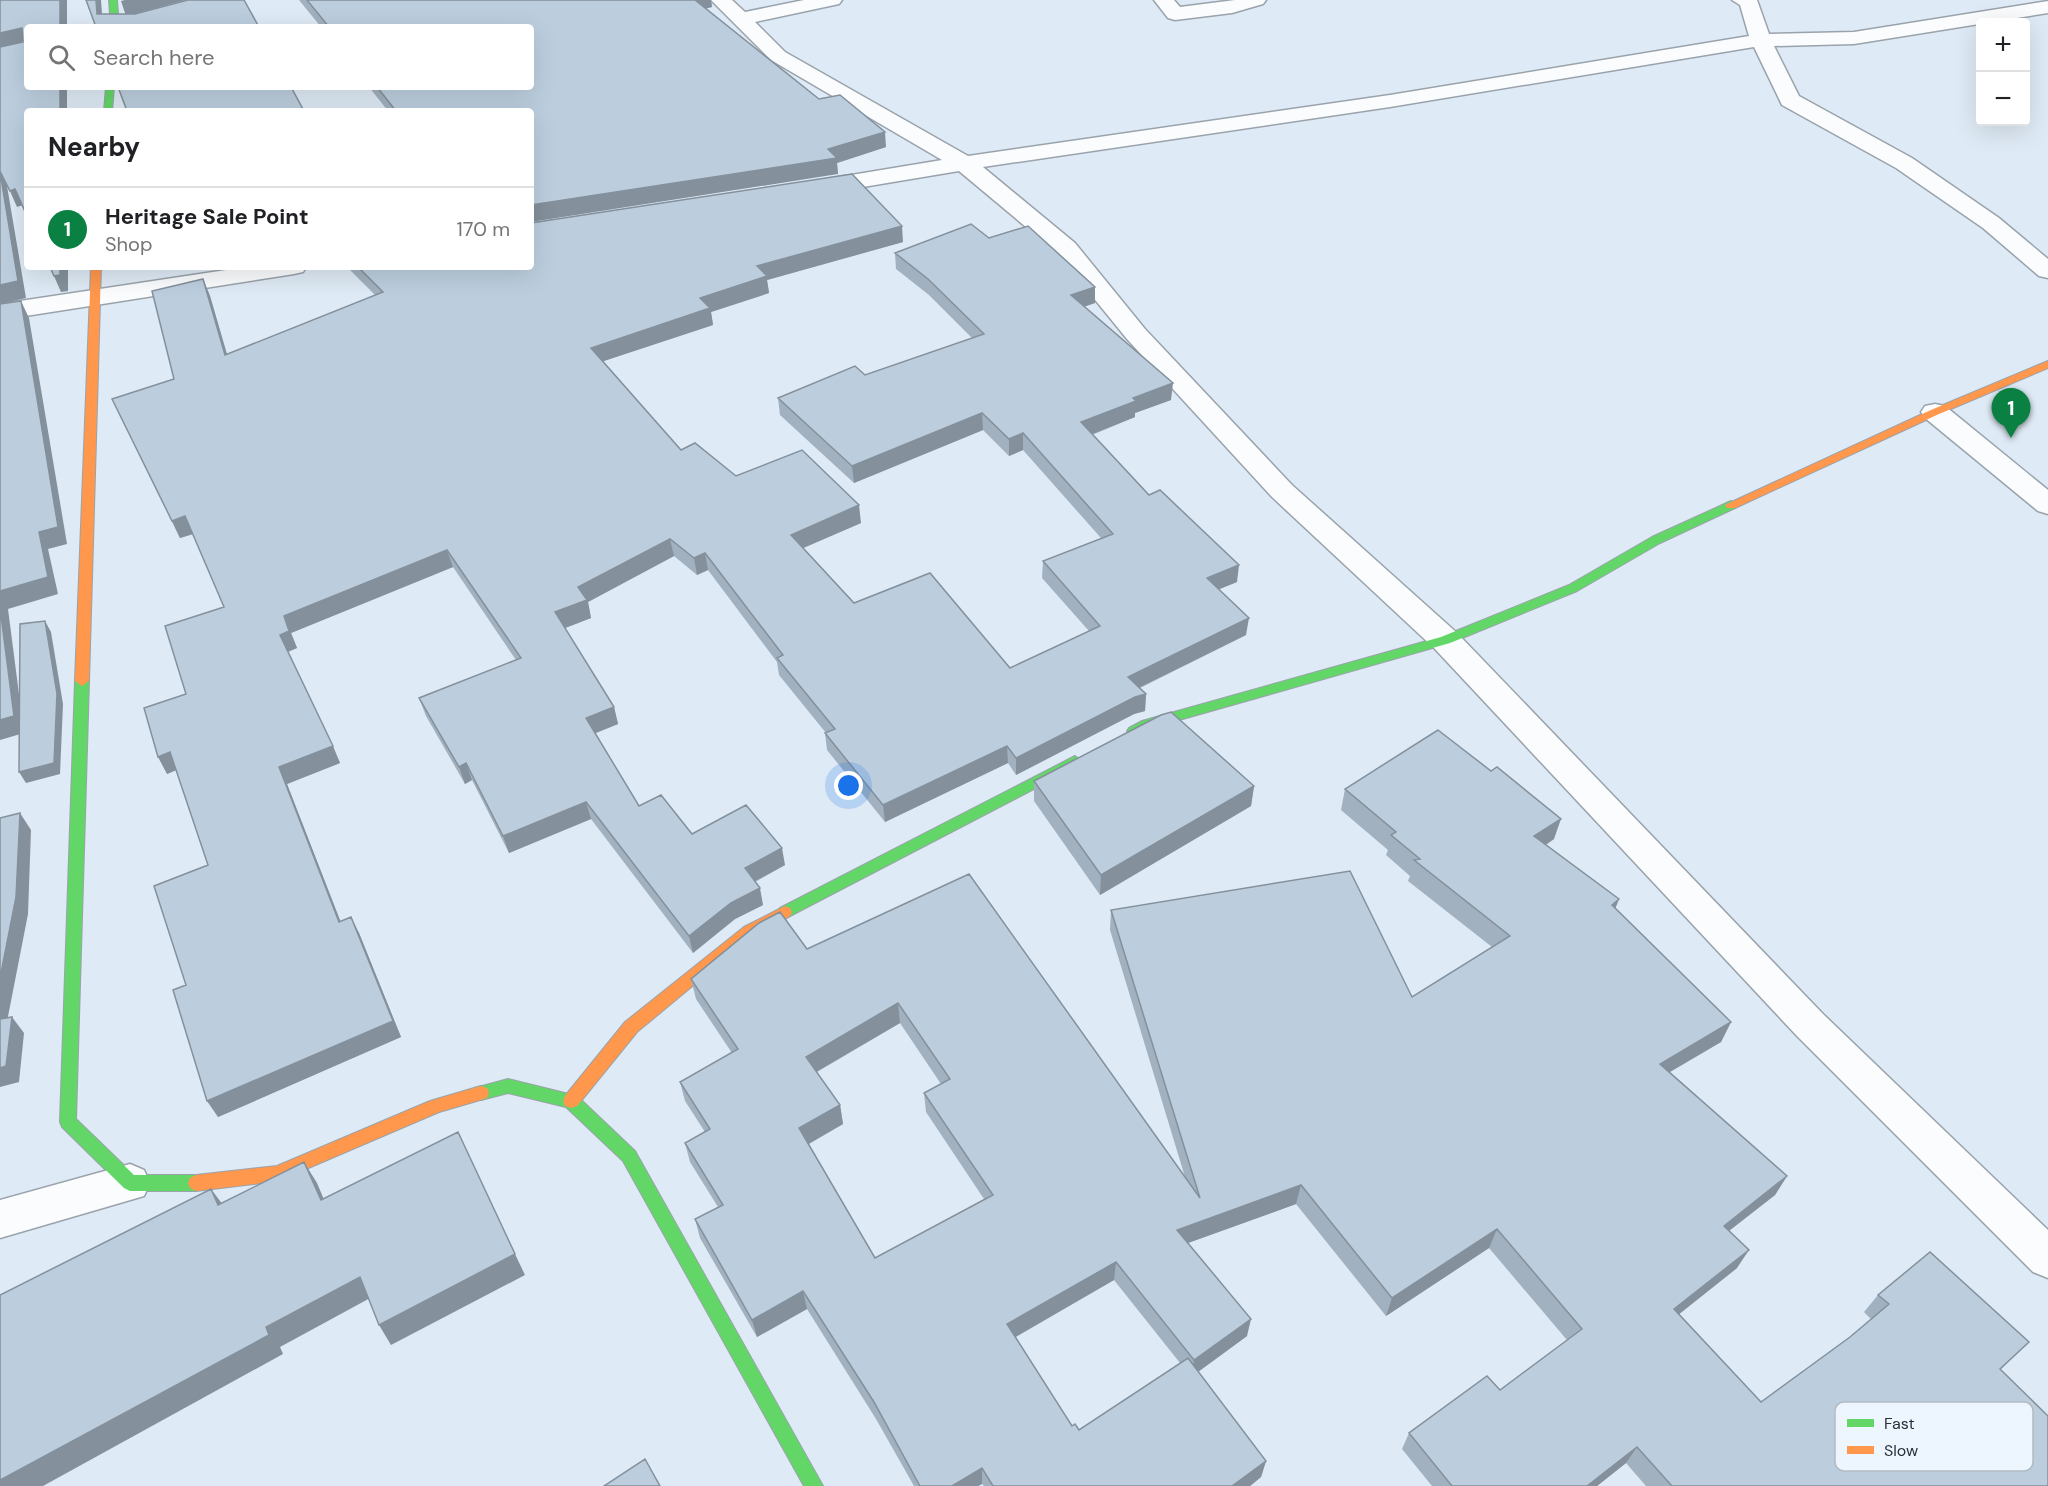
<!DOCTYPE html>
<meta charset="utf-8">
<style>
:root{--surface:#fff;--page:#f2f2f2;--text:#202124;--muted:#757577;--line:#e0e0e0;--accent:#0b8043}
body{margin:0;font-family:"DM Sans",sans-serif;background:var(--page);color:var(--text)}
.controls{position:absolute;right:18px;top:18px;display:grid;overflow:hidden;border-radius:6px;box-shadow:0 6px 24px #0002}
.controls button{width:54px;height:54px;display:grid;place-items:center;padding:0;border:0;border-bottom:2px solid var(--line);background:var(--surface);color:var(--text);font:30px sans-serif}
.you{position:absolute;left:849px;top:786px;width:21px;height:21px;margin:-15px;border:4px solid #fff;border-radius:50%;background:#1a73e8;box-shadow:0 0 0 9px #1a73e833}
.badge{display:grid;place-items:center;width:39px;height:39px;border-radius:50%;background:var(--accent);color:#fff;font-size:20px;font-weight:700}
.pin{position:absolute;translate:-50% -50px;filter:drop-shadow(0 2px 3px #0008)}
.pin::after{content:'';position:absolute;top:32px;width:21px;height:18px;background:inherit;clip-path:polygon(0 0,100% 0,50% 100%)}
.list{margin:0;padding:0;list-style:none}
h2{display:flex;justify-content:space-between;align-items:center;height:78px;margin:0;padding:0 24px;font-size:26px}
h2 small{font-size:20px;font-weight:400;color:var(--muted)}
.list li{display:grid;grid-template-columns:39px 1fr auto;gap:18px;align-items:center;box-sizing:border-box;height:84px;padding:0 24px;border-top:2px solid var(--line)}
.list b{display:block;font-size:22px;white-space:nowrap}
.list p{margin:0;font-size:20px;white-space:nowrap;color:var(--muted)}
.list em{font-size:20px;font-style:normal;color:var(--muted)}
.icon{flex:none;width:33px;height:33px;fill:none;stroke:currentColor;stroke-width:2;stroke-linecap:round;stroke-linejoin:round}
.map{position:relative;flex:none;width:2048px;height:1486px;overflow:hidden}
.search{position:absolute;background:var(--surface);box-shadow:0 6px 24px #0002;left:24px;top:24px;width:510px;height:66px;display:flex;align-items:center;gap:15px;box-sizing:border-box;padding:0 21px;border-radius:6px;color:var(--muted);font-size:22px}
.panel{position:absolute;background:var(--surface);box-shadow:0 6px 24px #0002;left:24px;top:108px;width:510px;height:162px;border-radius:6px}
.map>svg:first-child{display:block}
</style>
<div class="map">
<svg width="2048" height="1486" viewBox="0 0 2048 1486">
<rect width="100%" height="100%" fill="#deeaf5"/>
<g fill="none" stroke-linecap="round" stroke-linejoin="round">
<defs>
<path id="street" d="M711,0h21l13,12 59,-12h38l-3,4 -84,18 30,30 183,104 422,-61 359,-59 -9,-31 -8,-5h25l12,34 85,-2 194,-31v12l-194,31 -80,2 25,50 113,62 87,60 49,41v19l-9,-2 -56,-48 -87,-60 -114,-63 -28,-58 -364,60 -407,60 92,76 70,86 147,156 164,147 367,382 225,216v48l-15,-6 -236,-236 -363,-388 -162,-151 -145,-158 -70,-86 -98,-82 -144,24 -8,-2 -4,-5 4,-5 8,-2 127,-21 -171,-100z
M1154,0h20l6,7 55,-7h31l-3,4 -31,9 -57,7 -7,-2z
M246,267h60l-3,5 -9,2 -294,46v-16z
M1935,404l10,2 103,84v24l-10,-3 -113,-93 -4,-6 4,-6z
M130,1164l14,6 6,13 -6,13 -144,42v-38z"/>
<path id="fast" d="M109,0h8l2,27h-8z
M106,87h8l-2,24h-8z
M1731,501l6,4 -2,3 -75,35 -83,48 -127,52 -299,85 -17,8 -7,-5 2,-3 13,-7 299,-84 128,-52 83,-48z
M82,676l7,5 -13,438 58,56h62l6,3 2,5 -2,5 -6,3h-66l-6,-3 -62,-61 -2,-5 15,-441z
M1075,756l7,5 -2,4 -290,151 -5,2 -5,-2 -2,-4 2,-4z
M508,1079l69,17 58,55 188,335h-19l-181,-325 -57,-54 -58,-14 -27,7 -6,-2 -2,-5 2,-5z"/>
<path id="slow" d="M91,267h10l-12,414 -7,5 -7,-5z
M2048,361v7l-109,46 -204,94h-8l-2,-3 206,-95z
M785,906l5,2 2,4 -2,4 -36,19 -117,97 -60,74 -6,2 -6,-2 -2,-5 2,-5 60,-74 119,-95z
M481,1086l6,2 2,5 -2,5 -48,14 -161,69 -82,10 -6,-3 -2,-5 2,-5 6,-3 81,-9 153,-65z"/>
</defs>
<use href="#street" stroke="#9aa3ab" stroke-width="3"/>
<use href="#fast" stroke="#9aa3ab" stroke-width="2"/>
<use href="#slow" stroke="#9aa3ab" stroke-width="2"/>
<use href="#street" fill="#fafcfe" fill-rule="evenodd"/>
<use href="#fast" fill="#63d668" fill-rule="evenodd"/>
<use href="#slow" fill="#ff974d" fill-rule="evenodd"/>
</g>
<path fill="#a2b1bf" fill-rule="evenodd" d="M299,0h412l1,7 -6,1 113,91 67,48 -49,16 1,11 -307,-63h-143l-19,-24h162v-60h-210z
M989,238l106,65 -11,4 87,93 -36,13v4l-43,18 57,60 88,87 -18,7 27,46 -106,53 6,6 -1,17 -11,3 -118,61 -8,-12 -123,59 -58,-72 -2,-17h1l-47,-58 -2,-13 -69,-92 -11,5 -23,-19 -86,46 3,16 -26,10 49,79 4,17 -23,9 44,73 53,28 93,31 -30,17 8,23 -28,14 -42,34 -102,-134 -82,34 -37,-73 -7,4 -39,-68 -7,-18 97,-38 -63,-93 -162,66 6,15 -9,4 52,111 -53,21 53,137 19,12 42,104 -183,80 -32,-132 22,-120 -32,-95 -9,4 19,-80 38,-87 -31,-73 -13,4 -68,-139 62,-20 29,-100 7,17 17,58 148,-59 -28,-28h184l372,-25 -136,38 2,13 -58,19 2,13 -110,36 78,89 55,26 125,47 -58,25 51,55 156,65 79,-37 -47,-53 1,-17 58,-23 -78,-88 -14,6 -26,-26 -129,53 -74,-68 -2,-17 87,-23 107,-37 -43,-43 -33,-26 -1,-16z
M1034,781l220,5 -3,20 -151,89 -66,-94z
M1345,789l209,50 -8,6 73,54 -4,10 116,113 -10,20 -51,30 117,104 -12,19 -46,36 8,37 -58,46 82,88 89,-65 21,-18 -7,-7 14,-17 151,47 -28,27 47,117h-402l-20,-23 -29,23h-165l-30,-37 7,-16 91,-43 67,-50 -78,-92 -103,68 -90,-112 -108,39 59,93 -49,36 68,89 -5,16 -11,9h-266l-2,-2 -4,2h-64l-38,-67 -69,-110 -50,28 -57,-99 -5,-19 23,-12 -28,-45 -5,-19 20,-11 -20,-31 -5,-19 52,-29 -36,-54 -5,-20 116,-30 378,228 -75,-247 1,-20 301,87 80,-50 -84,-66 2,-5 -24,-21 2,-5 -47,-40zM900,1023l41,61 -17,9 2,19 58,87 -109,59 -66,-114 34,-20 -3,-19 -23,-33zM1114,1280l66,83 -101,67 -7,-4 -56,-89z"/>
<path fill="#84909b" d="M60,0h7v27h-7z
M96,0h5l2,27 -6,-13z
M125,0h61l-60,16 -5,-15z
M692,0h19l1,7 -19,5z
M22,28l5,12 -27,9v-16z
M60,87h7v24h-7z
M885,132l1,15 -49,16 1,11 -307,48v-17l297,-56z
M0,171l7,15 19,112 -26,6z
M15,189l8,16 -6,2 -7,-16z
M902,226l1,16 -136,38 2,13 -58,19 2,13 -118,39 -4,-16 109,-50 57,-32z
M60,267h8v24l-7,1 -7,-16z
M203,279l7,17 22,76 -7,-17z
M1095,287v16l-25,8 1,-16z
M21,301l8,17 38,226 -19,5 10,45 -50,15 16,124 -24,7v-149l39,-59z
M1173,383l-2,17 -36,13v4l-55,22 1,-17 52,-24z
M982,413l1,17 -129,53 -2,-17z
M1023,433v17l-14,6v-17z
M859,505l2,18 -67,29 -3,-17z
M185,516l8,18 -13,4 -8,-17z
M670,539l4,17 -86,46 3,16 -31,12 -5,-18 23,-25z
M447,550l6,17 -162,66 6,15 -10,4 -7,-17 4,-19z
M705,553l3,17 -11,5 -3,-17z
M1239,565l-2,17 -32,13 2,-17z
M1249,618l-3,17 -120,59 2,-17z
M45,621l6,11 12,72 -3,70 -34,9 -7,-11z
M1146,694l-1,17 -11,3 -118,61v-17l119,-61z
M614,707l4,17 -27,11 -5,-17z
M333,746l7,17 -53,21 60,154 -8,-16 -60,-155z
M1007,746l1,17 -123,59 -2,-17z
M170,752l9,17 -12,5 -9,-17z
M466,763l6,17 -7,4 -6,-17z
M1254,786l-3,20 -151,89 1,-20z
M586,802l5,17 -82,34 -6,-17z
M20,813l11,17 -3,84 -24,123 -4,-5v-54z
M1561,819l-7,20 -27,18 7,-21z
M782,848l3,17 -37,20 -3,-17z
M760,888l3,17 -28,14 -42,34 -4,-17 42,-33z
M1619,899l-8,20 1,-14z
M351,917l8,16 42,104 -183,80 -11,-16z
M898,1003l2,20 -91,53 -3,-19z
M12,1017l12,16 -5,49 -19,5v-19z
M1731,1022l-10,20 -70,41 9,-19z
M840,1105l3,19 -40,23 -4,-19z
M304,1162l13,21 16,38 -12,-21z
M1787,1176l-12,19 -63,49 12,-18z
M1301,1185l-5,19 -122,44 3,-18z
M211,1189l15,20 -8,-4z
M1497,1229l-8,19 -103,68 6,-18z
M1749,1250l-12,18 -74,59 11,-18z
M515,1254l10,21 -134,70 -12,-20z
M1116,1262l-2,18 -106,61 -1,-17z
M360,1277l12,20 -92,50 3,7 -240,132h-43v-6l266,-153z
M803,1291l4,18 -50,28 -5,-17z
M1251,1319l-4,17 -56,41 3,-17z
M1637,1447l-11,16 -29,23h-10z
M1266,1461l-5,16 -11,9h-18z
M982,1468v16l-4,2h-26z"/>
<path fill="#bccede" stroke="#84909b" stroke-width="1.5" fill-rule="evenodd" d="M0,0h60v27h-33v60h33v24h-33v105l-12,-27 -5,2 -10,-20v-124l23,-5 -1,-14 -22,5z
M86,0h10l1,14h38l53,-14h56l15,27h-163z
M307,0h388l124,99 21,-4 45,37 -57,17 9,9 -306,47v-94h-135l-19,-24h154v-60h-202z
M118,87h173l13,24h-177z
M0,172l18,109 -18,4z
M852,174l50,52 -145,40 10,10 -67,22 10,10 -119,40 90,102 14,-7 41,33 66,-26 57,55 -68,30 63,68 76,-30 80,95 90,-42 -57,-65 70,-27 -90,-101 -14,6 -27,-26 -130,53 -74,-68 77,-32 10,9 119,-41 -56,-55 -33,-26 76,-29 18,14 39,-12 67,61 -24,8 102,88 -40,15 3,3 -55,21 68,73 11,-5 79,75 -32,13 42,40 -121,59 18,17 -11,3 -119,61 -9,-12 -124,59 -58,-72 10,-4 -58,-71 6,-3 -78,-102 -11,5 -24,-19 -92,48 9,13 -32,12 59,95 -28,11 53,88 22,-11 31,39 54,-29 36,43 -37,20 15,20 -29,15 -42,33 -103,-134 -83,34 -37,-73 -7,4 -40,-69 102,-40 -74,-108 -163,66 5,15 -9,4 53,111 -54,21 60,155 12,-5 42,104 -186,80 -34,-111 13,-5 -32,-99 54,-21 -38,-113 -12,5 -14,-49 42,-14 -21,-68 59,-19 -39,-91 -13,5 -60,-122 62,-20 -22,-88 51,-12 22,76 158,-63 -25,-25h173v-44z
M50,267h10v8l-6,1z
M21,301l37,226 -19,5 9,45 -48,14v-287z
M0,608l14,108 -14,4z
M45,621l12,73 -3,69 -35,9 1,-148z
M1171,712l83,74 -153,89 -67,-94 127,-66z
M1438,730l53,41 6,-4 64,52 -27,17 85,63 -7,6 119,117 -71,42 127,112 -63,50 25,24 -75,59 87,93 89,-65 39,-33 -11,-9 52,-43 99,90 -29,27 48,47v70h-376l-35,-39 -50,39h-135l-43,-53 78,-57 13,14 82,-61 -85,-100 -105,69 -91,-113 -124,45 74,89 -57,41 -78,-98 -109,62 65,102 3,-2 4,6 109,-72 78,103 -34,25h-239l-11,-18 -30,18h-32l-46,-84 -71,-111 -51,29 -57,-101 28,-14 -38,-62 25,-14 -30,-47 58,-33 -47,-70 68,-56 21,-11 27,37 162,-75 231,324 -89,-288 239,-39 62,126 98,-61 -96,-76 6,-1 -29,-24 5,-3 -51,-43zM898,1003l52,76 -26,14 69,102 -118,63 -76,-130 41,-23 -34,-48z
M20,813l-4,84 -16,81v-160z
M12,1017l-6,49 -6,2v-49z
M458,1132l57,122 -136,71 -19,-48 -94,50 3,8 -269,145v-185l211,-106 7,16 86,-43 17,38z
M645,1459l15,27h-56z"/>
<rect x="1835" y="1402" width="198" height="69" rx="9" fill="#edf6fe" stroke="#b2bbc2" stroke-width="1.5"/>
<rect x="1847" y="1419" width="27" height="8" fill="#63d668"/>
<rect x="1847" y="1446" width="27" height="8" fill="#ff974d"/>
<g font-size="16" fill="#273037">
<text x="1884" y="1429">Fast</text>
<text x="1884" y="1456">Slow</text>
</g>
</svg>
<div class="controls">
<button>+</button>
<button>−</button>
</div>
<div class="you"></div>
<div class="pin badge" style="left:2011px;top:438px">1</div>
<div class="search"><svg class="icon" aria-label="search" viewBox="0 0 24 24"><circle cx="10" cy="10" r="6"/><path d="M15 15l6 6"/></svg>Search here</div>
<section class="panel">
<h2>Nearby<small></small></h2>
<ul class="list">
<li><span class="badge">1</span><div><b>Heritage Sale Point</b><p>Shop</p></div><em>170 m</em></li>
</ul>
</section>
</div>
